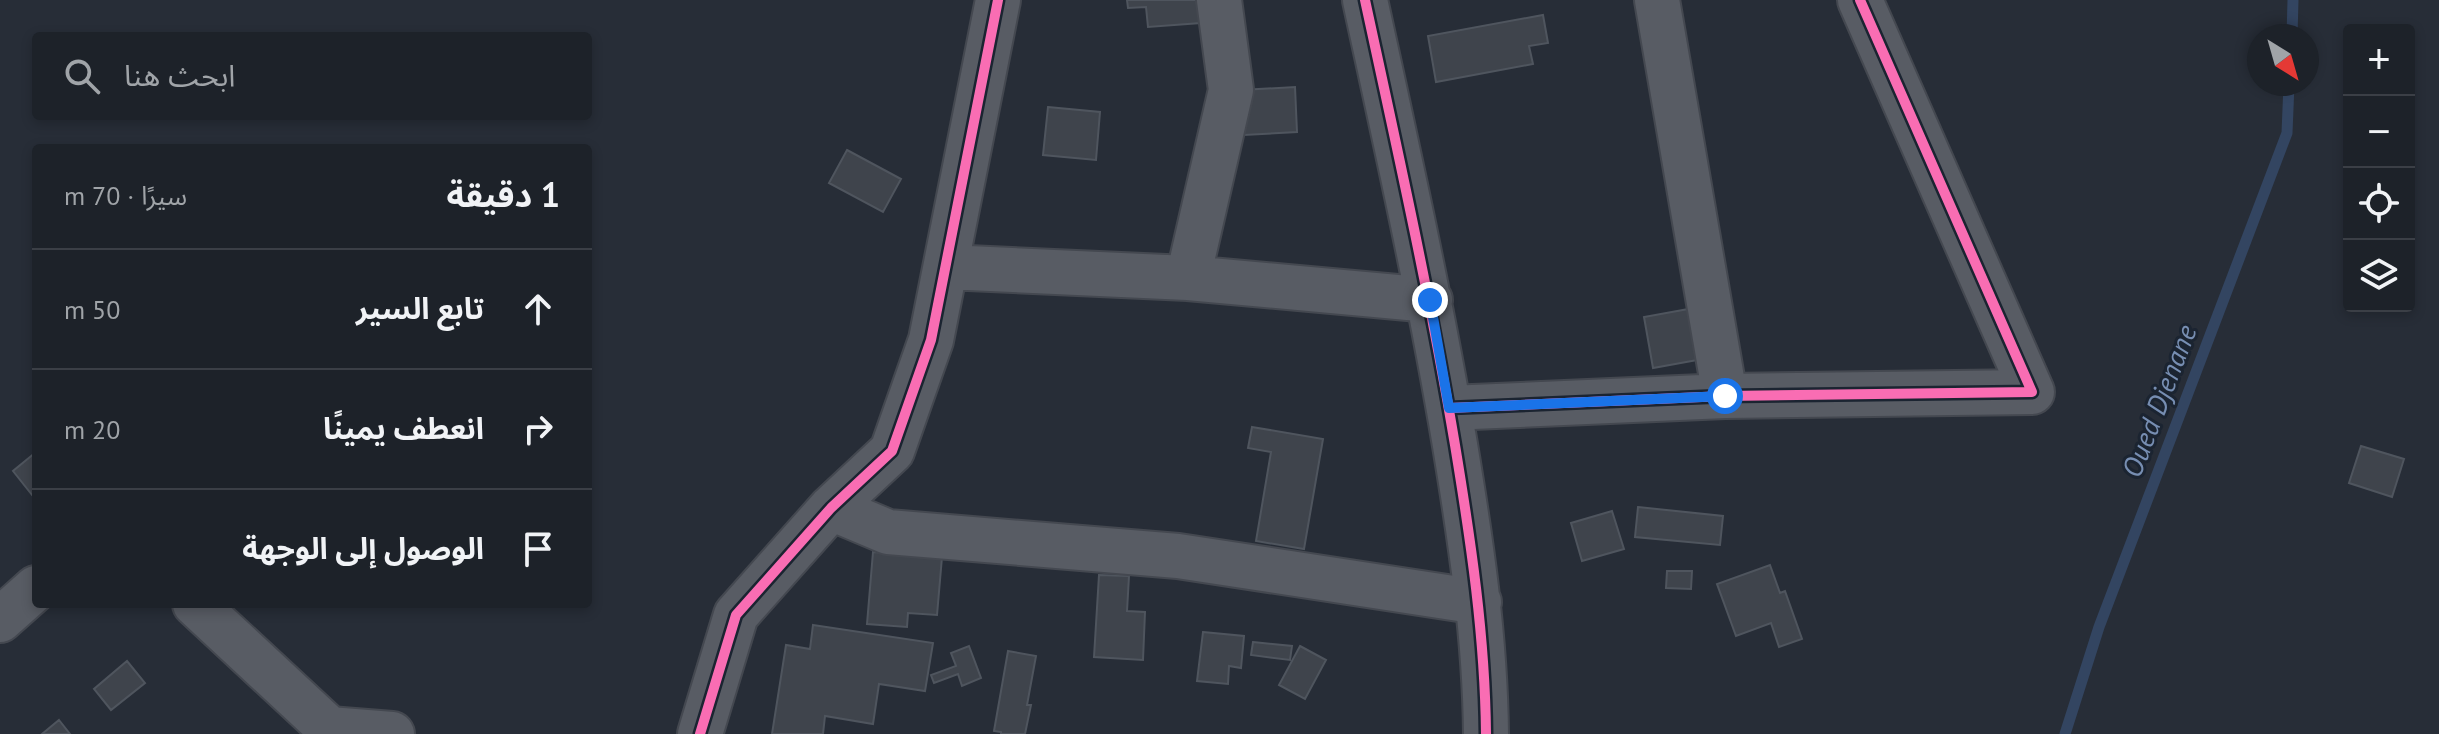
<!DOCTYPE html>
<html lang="ar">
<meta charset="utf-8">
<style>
:root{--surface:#1d2229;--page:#252a31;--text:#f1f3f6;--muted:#a0a4a8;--line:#3b3f46}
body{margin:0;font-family:"PT Sans","Noto Sans Arabic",sans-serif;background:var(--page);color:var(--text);direction:rtl}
.controls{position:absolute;right:24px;top:24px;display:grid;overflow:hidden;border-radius:8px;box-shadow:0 4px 12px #0003}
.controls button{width:72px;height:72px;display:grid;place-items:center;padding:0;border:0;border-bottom:2px solid var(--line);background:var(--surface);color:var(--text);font:40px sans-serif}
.compass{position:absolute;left:2247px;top:24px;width:72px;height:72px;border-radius:50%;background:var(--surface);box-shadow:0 4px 12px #0003;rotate:143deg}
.stop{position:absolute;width:24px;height:24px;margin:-18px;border:6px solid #1a73e8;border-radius:50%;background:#fff}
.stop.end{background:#1a73e8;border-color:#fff;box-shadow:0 2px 8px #0008}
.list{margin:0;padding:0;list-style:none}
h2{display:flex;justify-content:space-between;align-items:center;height:104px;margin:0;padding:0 32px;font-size:34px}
h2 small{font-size:26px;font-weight:400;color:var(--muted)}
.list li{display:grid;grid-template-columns:52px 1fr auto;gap:24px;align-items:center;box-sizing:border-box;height:120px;padding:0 32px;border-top:2px solid var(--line)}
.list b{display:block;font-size:30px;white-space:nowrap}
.list em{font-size:26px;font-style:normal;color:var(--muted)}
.icon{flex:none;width:44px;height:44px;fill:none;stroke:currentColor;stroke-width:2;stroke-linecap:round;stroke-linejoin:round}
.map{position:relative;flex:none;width:2439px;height:734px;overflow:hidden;direction:ltr}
.search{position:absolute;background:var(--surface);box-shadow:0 4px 12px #0003;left:32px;top:32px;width:560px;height:88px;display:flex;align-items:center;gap:20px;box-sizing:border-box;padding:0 28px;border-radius:8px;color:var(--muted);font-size:30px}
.panel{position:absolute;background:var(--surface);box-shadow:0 4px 12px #0003;left:32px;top:144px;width:560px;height:464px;border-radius:8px;direction:rtl}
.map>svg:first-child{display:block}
</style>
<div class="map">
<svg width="2439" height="734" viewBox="0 0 2439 734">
<rect width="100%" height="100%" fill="#272d37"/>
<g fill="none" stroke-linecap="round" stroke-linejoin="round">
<path stroke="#334561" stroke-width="11" d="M2292,36l1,-36
M2065,734l34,-107 188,-494 2,-49"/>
</g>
<path fill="#3f444c" stroke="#4f555e" stroke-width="2" d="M1127,0h85l2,22 -66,5 -2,-20 -18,1z
M1543,15l5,28 -19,3 4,18 -97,18 -8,-46z
M1295,87l2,45 -53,3 -3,-45z
M1048,107l52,5 -4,48 -53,-5z
M847,150l54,29 -18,33 -54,-29z
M1705,306l9,51 -61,11 -9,-51z
M1252,427l71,12 -19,110 -48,-8 15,-89 -23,-4z
M2361,446l43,13 -12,38 -43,-14z
M36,452v48l-23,-29z
M1638,507l85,9 -3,29 -85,-8z
M1612,511l12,38 -42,12 -11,-38z
M873,552l69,5 -5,58 -29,-2 -1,14 -40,-3z
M1770,565l10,28 5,-2 17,48 -23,8 -8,-24 -35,13 -19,-52z
M1667,571h25l-1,18 -25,-1z
M1099,575l30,1 -2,35 18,1 -2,48 -49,-3z
M813,625l120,18 -8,48 -46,-7 -6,40 -48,-8 -2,18h-51l14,-89 24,4z
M1203,632l41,4 -3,32 -12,-2 -1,18 -31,-3z
M1253,642l39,4 -2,14 -39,-5z
M969,646l12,32 -19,8 -4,-12 -24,9 -3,-8 25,-9 -5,-13z
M1300,646l26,14 -21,39 -26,-14z
M1008,651l28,5 -9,49h4l-6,29h-24v-2l-7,-1z
M127,661l18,22 -34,27 -17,-21z
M59,720l11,14h-28z"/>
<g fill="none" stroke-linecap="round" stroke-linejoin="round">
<defs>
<path id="minor" d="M1365,0c32,148 65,296 90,445 16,97 30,191 31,289
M1657,0l68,396
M946,267l242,11 242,22
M1188,278l43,-188 -12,-90
M1449,408l276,-12 307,-4 -172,-392
M831,508l57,24 290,24 301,46
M195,604l140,130
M0,620l36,-32
M329,729l63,5
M700,734l36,-119 95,-107 61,-57 39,-111 67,-340"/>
</defs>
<use href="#minor" stroke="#444850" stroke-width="48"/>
<use href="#minor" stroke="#585c64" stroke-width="44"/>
<defs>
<path id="cycleway" d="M1365,0c32,148 65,296 90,445 16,97 30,191 31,289
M1449,408l276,-12 307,-4 -172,-392
M700,734l36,-119 95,-107 61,-57 39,-111 67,-340"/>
</defs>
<use href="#cycleway" stroke="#1b2431" stroke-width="15"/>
<use href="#cycleway" stroke="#f96db3" stroke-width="10"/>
</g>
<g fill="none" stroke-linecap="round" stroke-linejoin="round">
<path stroke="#1a73e8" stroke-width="10" d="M1430,300l19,108 276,-12"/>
</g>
<g text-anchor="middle" stroke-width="6" stroke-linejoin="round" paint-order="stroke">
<g font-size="28" font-style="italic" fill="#778eb2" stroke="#1b2431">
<text transform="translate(2159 401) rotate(-69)" y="10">Oued Djenane</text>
</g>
</g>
</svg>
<div class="controls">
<button>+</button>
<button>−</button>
<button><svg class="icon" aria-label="locate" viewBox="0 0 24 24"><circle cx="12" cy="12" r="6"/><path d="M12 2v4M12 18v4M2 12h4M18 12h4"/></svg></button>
<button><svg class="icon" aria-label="layers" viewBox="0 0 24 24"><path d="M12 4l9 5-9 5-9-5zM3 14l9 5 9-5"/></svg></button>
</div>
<svg class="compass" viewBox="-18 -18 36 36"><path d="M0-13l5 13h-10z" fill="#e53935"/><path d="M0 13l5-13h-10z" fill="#a0a4a8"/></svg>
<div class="stop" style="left:1725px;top:396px"></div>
<div class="stop end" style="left:1430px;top:300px"></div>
<div class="search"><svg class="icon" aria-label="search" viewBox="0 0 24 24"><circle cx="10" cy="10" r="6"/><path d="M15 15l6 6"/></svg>ابحث هنا</div>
<section class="panel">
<h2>1 دقيقة<small>سيرًا · 70 m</small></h2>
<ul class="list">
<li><svg class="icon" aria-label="ahead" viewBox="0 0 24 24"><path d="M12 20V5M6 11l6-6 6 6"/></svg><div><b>تابع السير</b></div><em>50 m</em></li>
<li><svg class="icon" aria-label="right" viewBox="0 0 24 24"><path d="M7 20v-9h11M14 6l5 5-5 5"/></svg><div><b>انعطف يمينًا</b></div><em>20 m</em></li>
<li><svg class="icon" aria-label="arrive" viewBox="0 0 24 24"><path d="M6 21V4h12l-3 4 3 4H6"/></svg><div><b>الوصول إلى الوجهة</b></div></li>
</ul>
</section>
</div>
